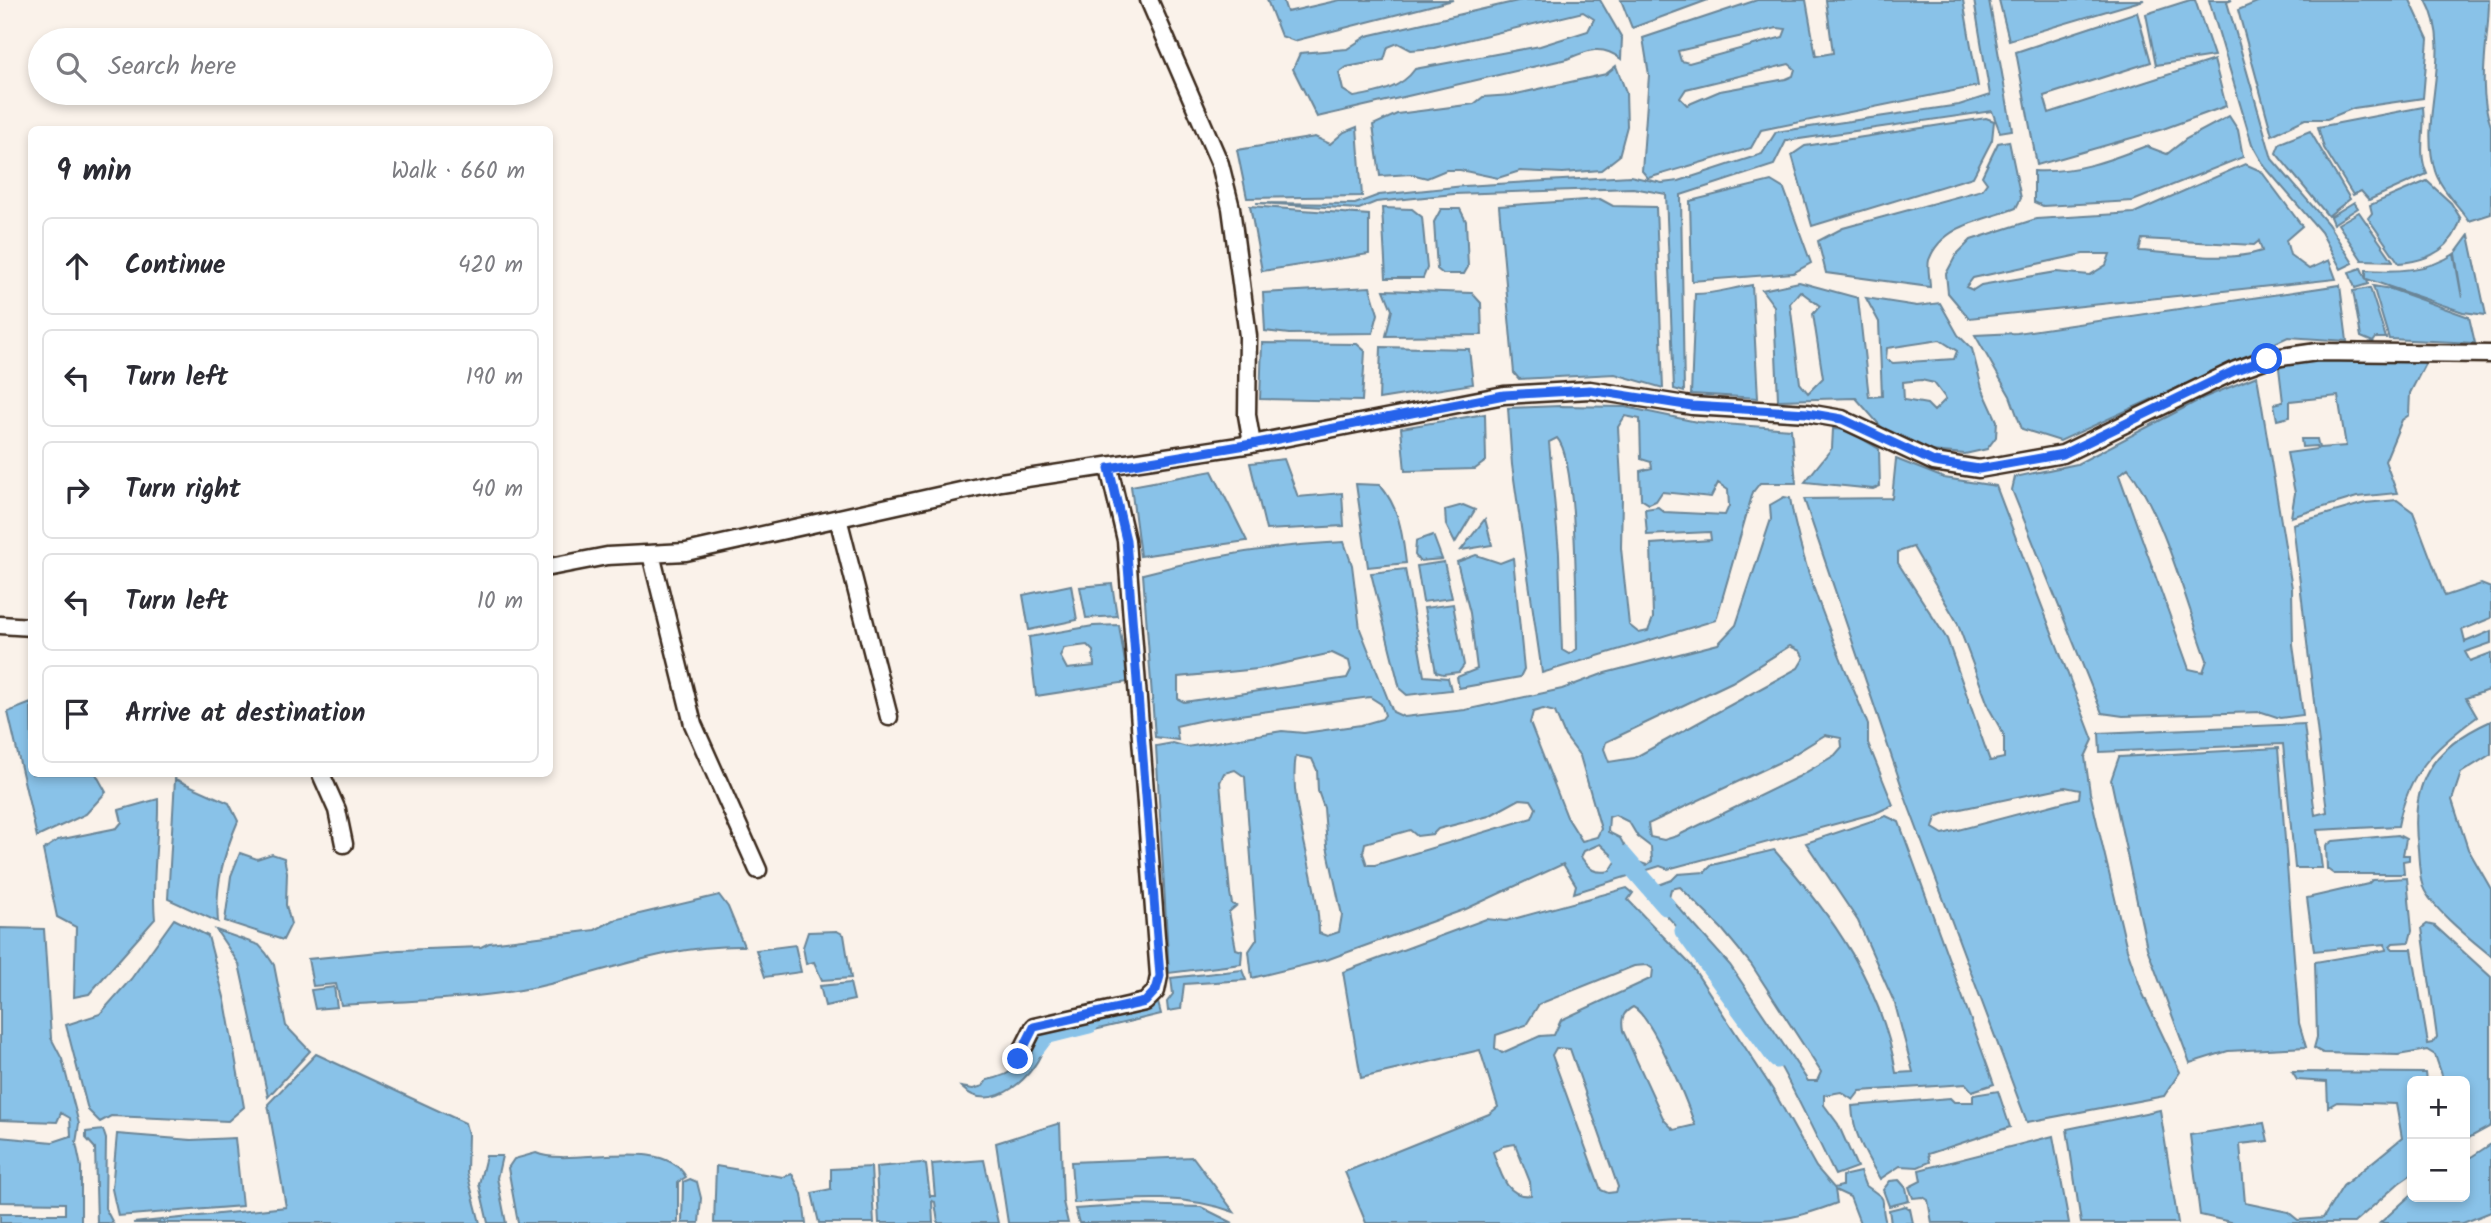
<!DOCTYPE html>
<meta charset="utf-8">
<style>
:root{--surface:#fff;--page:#f2f2f3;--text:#2b2b33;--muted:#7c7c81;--line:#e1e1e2}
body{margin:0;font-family:Kalam,sans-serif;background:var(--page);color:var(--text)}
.controls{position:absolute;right:21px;bottom:21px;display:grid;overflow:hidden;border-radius:10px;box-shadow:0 4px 10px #0003}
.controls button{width:63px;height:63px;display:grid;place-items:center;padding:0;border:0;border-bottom:2px solid var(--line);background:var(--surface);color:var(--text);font:35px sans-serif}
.stop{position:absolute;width:21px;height:21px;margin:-16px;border:5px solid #2563eb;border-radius:50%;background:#fff}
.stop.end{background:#2563eb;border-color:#fff;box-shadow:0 2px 7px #0008}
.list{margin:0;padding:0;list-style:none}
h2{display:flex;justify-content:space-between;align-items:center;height:91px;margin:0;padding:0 28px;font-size:30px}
h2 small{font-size:23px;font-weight:400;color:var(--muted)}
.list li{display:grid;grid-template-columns:46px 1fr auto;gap:21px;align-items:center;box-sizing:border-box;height:98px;margin:0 14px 14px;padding:0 14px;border:2px solid var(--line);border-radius:10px}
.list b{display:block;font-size:26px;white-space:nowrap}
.list em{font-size:23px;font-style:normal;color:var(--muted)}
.icon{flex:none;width:38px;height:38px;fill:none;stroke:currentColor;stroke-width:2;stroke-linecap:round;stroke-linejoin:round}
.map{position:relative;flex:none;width:2491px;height:1223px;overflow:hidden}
.search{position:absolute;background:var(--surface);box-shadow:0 4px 10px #0003;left:28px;top:28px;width:525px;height:77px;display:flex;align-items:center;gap:18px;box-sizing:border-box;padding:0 24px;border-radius:38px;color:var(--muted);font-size:26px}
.panel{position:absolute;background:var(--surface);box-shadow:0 4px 10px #0003;left:28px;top:126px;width:525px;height:651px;border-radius:10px}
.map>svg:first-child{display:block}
</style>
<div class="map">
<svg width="2491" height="1223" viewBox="0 0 2491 1223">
<rect width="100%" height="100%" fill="#faf2ea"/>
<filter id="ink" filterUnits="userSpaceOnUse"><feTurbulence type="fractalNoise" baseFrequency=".0143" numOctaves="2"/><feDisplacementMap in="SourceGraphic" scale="14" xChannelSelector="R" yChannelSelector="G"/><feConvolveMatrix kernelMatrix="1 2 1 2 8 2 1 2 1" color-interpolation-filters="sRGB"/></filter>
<g filter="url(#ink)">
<path fill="#89c2e8" stroke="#6a8597" stroke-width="2" fill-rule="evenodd" d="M1267,0h16l4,12 53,-12h113l-159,41 -13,-5z
M1522,0h78l22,38 -1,21c-19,-15 -33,-9 -54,0l-250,58 -24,-48 7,-16 47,-4 20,-13zM1583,12l11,7 -6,12 -48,15 -125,23c-14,20 -38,24 -61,28l-11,-7 -4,-17 8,-6 37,-7 4,-13 10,-4 13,7 23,-2z
M1621,0h87l-76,28z
M1757,0h49l10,56 17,-3 -7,-53h137l15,86 -217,44 -10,18 -103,30 -6,-7 7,-96 -6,-37zM1777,28l9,1 -3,8 -94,26 -8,-2 -3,-10zM1789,64l6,5 -2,7 -7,3 -66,12 -33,14 -7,-7 6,-9z
M1974,0h15l23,130 -12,2 -8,-21 -206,30 -12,24 -93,30 3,197 -10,-3 -8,-195 -33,-6 -179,6 -78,8 -17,7 -103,-6 99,1 24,-9 85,-9 166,-10 32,7 17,-2 83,-27 14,-22 183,-27 31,-10z
M1999,0h145l-135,40z
M2190,0h5l19,56 -58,9 -10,-51z
M2209,0h23l-5,2 45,157 56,65 25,39 -12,6 -20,-37 -56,-65 -13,-23z
M2262,0h148l18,39 -5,59 -69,10 -27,11h-22l-33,16 -34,-125z
M2426,0h63c0,42 -13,85 2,126v88l-22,7c-10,-15 -29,-33 -34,-50 -17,-56 20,-118 -9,-171z
M2137,12l14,50 -107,34 5,17 165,-53 12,46 -63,23 -126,36 -21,-113z
M1616,66l10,26 1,34 -8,30 -18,14 -38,3 -43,-2 -22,7 -38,-8h-14l-19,8 -16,-4 -31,2 -7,-51 24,-11 77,-10 9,-7 29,-2 94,-21z
M2423,107c3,25 -6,44 4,67l-58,26 -8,-9 -8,4 -29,-47 -6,-21z
M2229,116l9,14 5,27 -110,44 -90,5 -9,-4v-31c42,2 74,-10 112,-25l21,8 19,-15z
M1986,118l8,3 -2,19 -19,37 -161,49 -20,-71 13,-9z
M1357,127l5,69 -115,2 -10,-48 78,-13 15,7 14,-12z
M2310,131l40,68 -22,17 -52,-63 4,-10z
M2009,141l12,57 -5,10c-30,12 -74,16 -87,52 -2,7 1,19 1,27l-104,-14 -8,-32 25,-13 139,-38 5,-7 -5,-7 16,-33z
M2245,164l16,7 41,55 -16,14 4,15 19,14 20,-9 7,19 -367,39 -21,-25 -2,-19 10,-19 15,-15 65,-21 98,-6zM2142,239l112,6 5,-4 3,10c-37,12 -83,2 -123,0zM2083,254h27l-4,11 -16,10 -34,-3 -75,13 -8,5 -7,-3 7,-9z
M1771,181l13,8 27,74 -18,10 -101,8 -2,-80z
M2427,181l24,22 10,16c-9,31 -33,42 -62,44l-31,-45 4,-5 -2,-8z
M1600,199l13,7 43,1 7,181 -48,-14 -96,5 -5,-6 -15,-167z
M2354,202l4,6 -25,16 -3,-7z
M1250,206l119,9v39l-107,17z
M1382,208l30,1 10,8 5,51 -4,10h-37z
M1441,209h19l6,12 2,46 -4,7h-21l-6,-5 -3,-47z
M2359,212l34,49 -31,-1 -24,-36z
M2469,235l17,80 -23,-3 -96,-33 1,5 -13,4 -6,-16 12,-4 5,11v-9c30,2 63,1 88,-16l8,44 -7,-44z
M1799,282l59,16 11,99 13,-1 -3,-74 -13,-24 51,8 23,-3 18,32 14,14 10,39 15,33 -1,16 -9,12 -22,5 -34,-3 -48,-22 -27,-31 -78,2 -4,-94 -12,-16zM1800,291l20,15 -7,8 10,64 -15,15 -8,-10 -10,-80zM1940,340l17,11 -3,8 -61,4 -7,-4 1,-11zM1921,380l13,3 12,16 -12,12 -7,-7 -23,-4 -1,-18z
M1752,285l6,113 -67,-4 4,-100c21,0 36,-6 57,-9z
M2340,285l7,56 -59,-4 -228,104 -38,-12 -12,-33 -35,-61 42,-2z
M2373,286l18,3 78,28 6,26 -86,-4z
M1370,287l8,27 -5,19 -84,1 -24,-3 -2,-38z
M2370,288l16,50h-10l-3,4 -12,-5 -8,-46z
M1384,290l88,3 9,10 1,32 -96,1 6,-26z
M1262,343l95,1 8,7 -3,50 -102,-2z
M1381,347l88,2 4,35 -94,15z
M2354,358l72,4 -16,31 -1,22 -7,5 -17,41 12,32 -40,4 -66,20 4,-24 -8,-40 30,-4 -1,-3 -14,1 -1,-8h16l2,9 27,-2 -8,-50 -48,5v16l-13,3 -3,-16 9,-2 -4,-34 17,-8z
M2257,376l35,212 1,57 10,70 -23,3 -18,-6 -139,4 -21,-3 -90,-223 3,-13 62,-13 126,-66zM2128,468c36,47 58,134 79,192l-4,12 -14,-3 -70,-194z
M1560,406l65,1 72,15 94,7 5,54h-36l-7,9 -37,128 -174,53 -30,-208 -4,-57zM1625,416l15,3 1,40 10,3 1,6 -12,3 1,28 8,5 7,-3 6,-9 49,5 7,-14 10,7 1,16 -4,9 -61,-3 -6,-5 -13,2 2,26 63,-3 1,8 -60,4 2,74 -5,13 -9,2 -10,-8 -8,-77 1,-51 -4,-70zM1557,438c21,21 19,175 20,211l-8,5 -7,-4 -3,-97 -10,-111z
M1485,414l1,47 -11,8 -70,2 -4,-43z
M1833,429l14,1 32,19 1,37 -7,3 -68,-7 27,-34z
M1284,459l14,38 44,-4 2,33 -78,4 -16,-67z
M1896,459l48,19 52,8 97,254 -8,17 5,36 37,156 15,43 38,80 -16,24 -137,26 -120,-320 -103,-303 88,-1zM1913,547l44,75 33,88 14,25v23l-14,3 -43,-122 -49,-76v-11zM2065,787l15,3 -1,8 -136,36 -10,-6 3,-11 15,-6z
M1212,471l35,70 -107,15 -9,-70z
M1356,484l24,1c20,24 22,48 26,78l-38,4z
M1784,497l6,1c13,79 49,154 78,227v18l25,62 -17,8 -208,56 -8,-3 -86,27 2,-8 -13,-21 -97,45 -137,50 -77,19 -3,-27 8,-12 -12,-162 -10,-7 -11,3 -4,9 10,111 2,11 4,2 -7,6 7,37 6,2 -1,13 -72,9 -13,-227 17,-3 14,4 95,-16 22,2 57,-8 21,-6 3,-4 -4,-11 -11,-7 -167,23 -27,6 2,14 -23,-3 -12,-163c66,-18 132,-29 201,-32l8,23 8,64 33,83 11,5 61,-7 97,-21 43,-16 113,-29 18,-19 35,-106 -1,-14zM1790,646l10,5 4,7 -6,10 -164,90 -25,4 -5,-13 2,-7 126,-60zM1332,653l17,8 2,9 -4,8 -163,24 -6,-3v-22l80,-8zM1543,709l12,3 10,24 15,20 21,73 -4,8 -15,4 -15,-24 -37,-94 3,-11zM1825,735l16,3 1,9 -7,8 -37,22 -121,59 -13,4 -14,-3 -2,-13 138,-65zM1296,756l16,3 5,11 1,21 6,17 3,38 15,69 -3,17 -12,4 -8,-3c0,-55 -32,-128 -23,-177zM1520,799l11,1 5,8 -4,10 -157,47h-8l-4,-12 2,-10 45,-13 7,6 16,-2 5,-5 51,-13zM1615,815l14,7 9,15 13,10 1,14 -5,4 -15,-5 -12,-22 -12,-6 1,-15zM1600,844l17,16 -7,11c-16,3 -20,-1 -29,-14l3,-6z
M2397,500l16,12 32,84 36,-12 10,4v30l-29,12 3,12 26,-11v12l-26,9 5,9 21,-8v41l-3,-4 -22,8 11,19c-43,31 -69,56 -79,109l-81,4 5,38h-27l-12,-124 -183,8 -1,-19 205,-9 11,91 12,-3 -34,-288 72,-21z
M1463,505l12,5 -20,33 -9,-18 -1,-15z
M1485,519l7,26 -31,5z
M1433,535l9,24 -23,2 -4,-6 1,-14z
M1476,555l24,8 13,-5 11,111 -4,8 -61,11 -2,-11 20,-8 -7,-56 -13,-51z
M1444,562l8,36 -29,4 -6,-36z
M1405,569l19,107 24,2 3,12 -44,5 -7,-6 -29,-116z
M1112,584l5,32 -31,2 -6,-31z
M1071,585l6,35 -48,10 -6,-35z
M1453,604l11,61 -5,7 -16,2 -7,-2 -12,-64z
M1119,625l9,57 -92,14 -7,-59 64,-11zM1087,645l6,6 1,15 -27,3 -7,-13 4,-8z
M31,703l1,71h64l10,18 -20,22 -49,23 -29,-125z
M2491,721v33l-30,19 -9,27 16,49 23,40v67c-18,-15 -60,-48 -68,-69 -4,-11 -4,-26 -5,-38 -9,-66 13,-101 73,-128z
M2278,748l21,275 7,24 -78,4 -38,12 -43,-115 -36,-168 8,-23z
M175,779l54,24 9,18c-15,35 -23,64 -20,101l-50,-23z
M158,799c1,40 -7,80 -3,120l-66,75 -15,3 2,-70 -19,-10 -14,-67 15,-10 59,-12 5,-6 -3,-12z
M1886,816l13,6 95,262 -22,7 -6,-7 -106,7 -7,9 -12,-8 -17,3v10l14,19 19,43 -22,8c-34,-70 -68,-144 -119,-205 -23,-27 -49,-52 -71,-80l27,-10 6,-6 27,-2 7,-7 62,-15c57,63 109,137 122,223l17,-1 -18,-68 -37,-83 -52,-78zM1680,887l42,42 29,35 70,108 -4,9h-9l-78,-116 -61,-68 2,-8z
M2398,835l8,4 -3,16h6v5l-6,1 1,13h-70l-7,-5 -1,-23 7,-5z
M240,853l17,6 15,-5 12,4 3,14 -1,33 5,19 -8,16 -58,-19 6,-45z
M2407,878l5,53 -3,11 -16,1 -3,3 3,3h19l16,95 5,-1 4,-6 -15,-109 5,-4 8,2 56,51v149l-26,14v-59h-21l-9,-26 -8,-5 -29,5 -75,-2 -9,-5 3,-11 -2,-75 71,-12 -1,-6 -71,7 -7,-53 61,-14 4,-4z
M1627,888l6,5 -5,7 63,65 82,125 43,77 18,21 8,-2v-10l18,-4 5,13c29,20 12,9 21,38h-26l-10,-26 -15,-7 2,13c-18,7 -40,14 -58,16 -47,4 -94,-7 -141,4h-272l-21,-51 144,-58 9,-7 -18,-57 -119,28 -18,-106 143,-53 20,2zM1647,965l6,4 -1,9 -91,42 -7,15 -14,1 -38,17 -7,-5 1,-13 30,-10 13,-21 95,-38zM1633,1007c19,9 54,95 62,118l-21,5 -10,-10 -41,-89c-2,-12 -1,-18 10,-24zM1556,1048l14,1 48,138 -2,5 -8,1 -7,-3 -49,-135zM1515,1144l15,38 1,13c-25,4 -31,-24 -38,-43l10,-6z
M719,895l9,12 16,39c-79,-1 -133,25 -207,41 -65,13 -130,14 -196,18l-5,-21 -23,2 -5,-27 91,-9 82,-3 8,-4 106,-13 19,-10z
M174,919l34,17 17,65 19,106 -16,14 -117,-5 -11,6 -12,-12 -22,-85 34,-11 31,-35z
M0,928l44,1 7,109 11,21 17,65 -3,19 5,24v56h-81v-9h65v-11l-65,-1v-65l53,5 18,-6 -1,-18 -9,-5 -4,9 -57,-2z
M216,930l43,15 7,8 8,12 12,61 24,25 -42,46 -29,-133z
M837,931l7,4 7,43 -29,2 -8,-18 -8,2 -3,-17 5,-15z
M795,945l6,27 -36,5 -9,-27z
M1242,970l4,10 -62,4 -3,25 -13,2 -1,-9 6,-8 -2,-16z
M850,983l4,17 -29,6 -5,-20z
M334,987l3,20 -22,2 -4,-19z
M1157,999l4,15 -96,23 -2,-12z
M1051,1025l5,14 -11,4c-7,31 -53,75 -84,44l12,2 10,-3 4,-6c33,-6 36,-19 48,-48z
M316,1054l149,69 3,11 -1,39 13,50h-347l153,-16 -18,-103z
M2292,1072l133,1 1,8h-14v93l-13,9 -45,40h-119l-35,-8 -10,-80 74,-12 4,18 -28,3 5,59 43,9 10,8 25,-2 20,-32 59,-48 -6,-34 -59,-2 -9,5 -1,-25 -30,-2z
M1998,1091l12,36 -82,27 2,8 -12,5 -18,-1 -20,13c-14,-24 -27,-45 -28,-73l98,-8 4,4h19v-7z
M2160,1110l18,113h-97l-14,-94z
M1060,1123l3,79 5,21h-60l-12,-80z
M103,1130l3,9 -1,69 8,15h-16l-2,-75 -9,-10v-6z
M117,1134l74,6 44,-2 7,68 -124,10 -6,-27z
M2053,1136l16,87h-137l-4,-23 -5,-3 -10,1 -4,-11 12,-6 -2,-11z
M2491,1144v68l-28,11h-83l32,-29 53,3v-36z
M536,1153c34,15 127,-19 150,24l-8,5v41h-160l-10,-55 6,-9z
M486,1156h16l-5,22 9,45h-18l-9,-39z
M1193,1157l41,55c-53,-19 -104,-13 -160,-9l-3,-41z
M984,1160l14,63h-60l-3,-21 -3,-1 1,22h-54l-3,-56 45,-4 5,2 4,31h5l-3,-32z
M716,1166l67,11 9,-3 10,20 4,29h-92z
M871,1167l3,56h-55l-7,-30 19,-4v-20z
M690,1179l7,3 4,16 -2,25h-17l1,-41z
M1899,1180l7,8 3,13 -20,5 -6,-16 7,-9z
M1135,1205l66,2 32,16h-154l-4,-14z
M1905,1206l5,3 3,14h-22l-2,-13z"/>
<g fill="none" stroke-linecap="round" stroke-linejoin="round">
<path stroke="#89c2e8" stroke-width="19" d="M1622,855l44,51
M1684,931l93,128
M1036,1047l9,-12 44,-11"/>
<defs>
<path id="street" d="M1149,0l71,164 11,44 17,128 -1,79 5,29 252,-49 86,-5 102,16 115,7 35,6 92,43 45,7 84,-15 173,-84 31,-11 50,-7 174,2
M838,518l51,199
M651,554l42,170 65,146
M550,567l57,-11 79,-4 315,-70 251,-38
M0,625l32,2
M321,774l16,36 7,34
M1018,1059l16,-32 111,-25 11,-11 3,-15 -33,-436 -17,-72"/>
</defs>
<use href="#street" stroke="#3b2a1e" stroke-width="21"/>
<use href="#street" stroke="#fff" stroke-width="16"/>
</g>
</g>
<g fill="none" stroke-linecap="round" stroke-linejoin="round" filter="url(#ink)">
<path stroke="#2563eb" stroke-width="9" d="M1018,1059l16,-32 111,-25 11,-12 4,-14 -34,-436 -17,-72 143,-24 252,-49 86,-5 102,16 115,7 35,6 92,43 45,7 84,-15 173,-84 31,-11"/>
</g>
</svg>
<div class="controls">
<button>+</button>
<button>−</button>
</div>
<div class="stop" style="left:2267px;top:359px"></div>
<div class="stop end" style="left:1018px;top:1059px"></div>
<div class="search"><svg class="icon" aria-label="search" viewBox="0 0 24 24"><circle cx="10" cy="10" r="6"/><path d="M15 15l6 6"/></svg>Search here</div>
<section class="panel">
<h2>9 min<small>Walk · 660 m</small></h2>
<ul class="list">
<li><svg class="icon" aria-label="ahead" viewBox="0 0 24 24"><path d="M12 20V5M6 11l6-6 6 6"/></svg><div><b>Continue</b></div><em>420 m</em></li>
<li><svg class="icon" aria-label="left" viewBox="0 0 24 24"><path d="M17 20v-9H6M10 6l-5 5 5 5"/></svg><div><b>Turn left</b></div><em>190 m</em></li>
<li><svg class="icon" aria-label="right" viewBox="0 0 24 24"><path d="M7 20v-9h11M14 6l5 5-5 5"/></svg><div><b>Turn right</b></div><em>40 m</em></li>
<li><svg class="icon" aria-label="left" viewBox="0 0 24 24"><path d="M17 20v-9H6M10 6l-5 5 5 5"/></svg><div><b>Turn left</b></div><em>10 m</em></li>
<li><svg class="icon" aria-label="arrive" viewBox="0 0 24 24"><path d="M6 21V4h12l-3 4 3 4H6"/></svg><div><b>Arrive at destination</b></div></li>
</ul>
</section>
</div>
